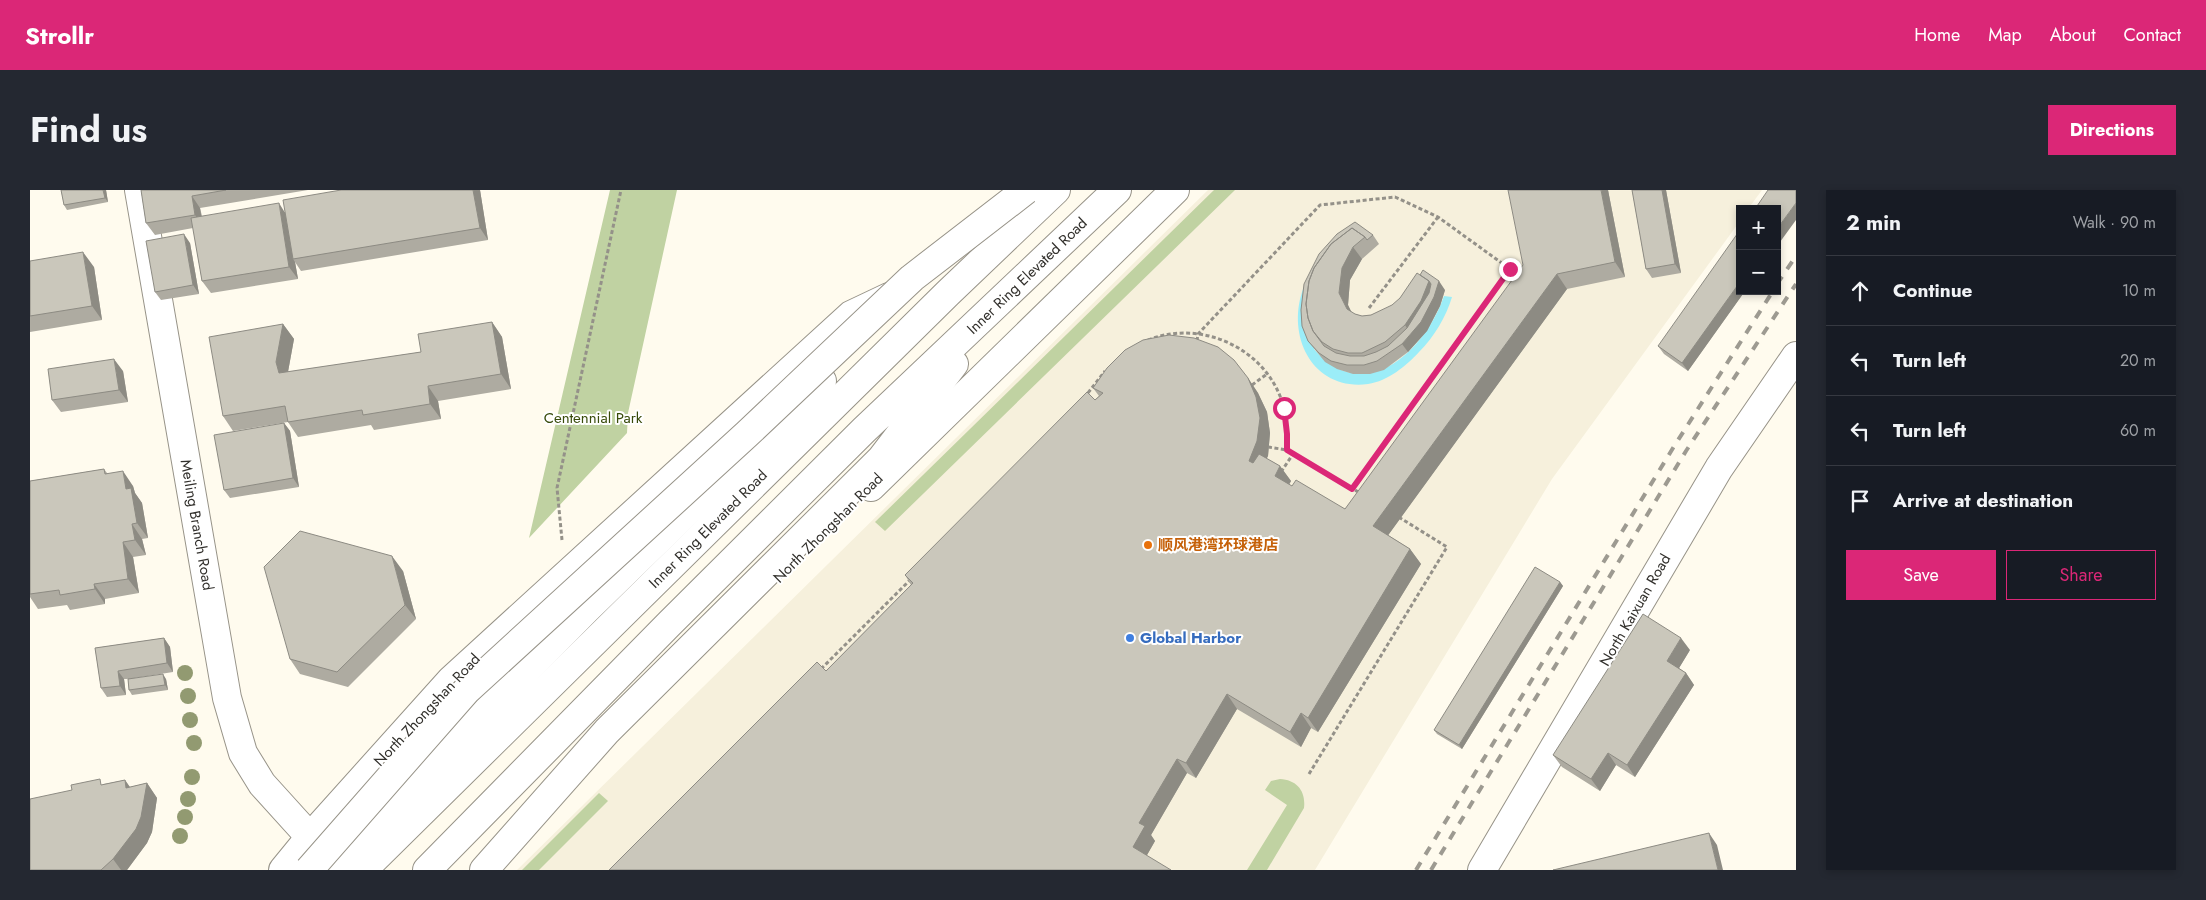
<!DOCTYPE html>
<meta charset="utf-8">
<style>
:root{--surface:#171b24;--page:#242831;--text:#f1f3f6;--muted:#9ea1a6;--line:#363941;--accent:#db2777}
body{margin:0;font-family:Jost,"Noto Sans SC",sans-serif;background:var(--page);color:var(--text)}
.controls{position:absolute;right:15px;top:15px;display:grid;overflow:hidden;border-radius:0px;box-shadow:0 2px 8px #0003}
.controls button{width:45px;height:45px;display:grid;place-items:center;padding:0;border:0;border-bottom:1px solid var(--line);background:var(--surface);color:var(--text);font:25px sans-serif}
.stop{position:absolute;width:15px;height:15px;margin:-11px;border:4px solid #db2777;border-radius:50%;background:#fff}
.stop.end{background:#db2777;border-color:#fff;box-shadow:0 1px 5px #0008}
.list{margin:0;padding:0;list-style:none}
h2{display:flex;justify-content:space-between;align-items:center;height:65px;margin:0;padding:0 20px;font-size:21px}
h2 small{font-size:16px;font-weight:400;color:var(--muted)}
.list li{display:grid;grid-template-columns:32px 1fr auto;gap:15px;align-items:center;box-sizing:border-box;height:70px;padding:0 20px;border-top:1px solid var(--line)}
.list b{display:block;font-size:19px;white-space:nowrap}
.list em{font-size:16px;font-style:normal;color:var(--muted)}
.actions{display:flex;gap:10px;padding:15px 20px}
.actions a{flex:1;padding:11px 0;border:1px solid var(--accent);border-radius:0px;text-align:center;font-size:18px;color:var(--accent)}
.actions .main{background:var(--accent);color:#fff}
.icon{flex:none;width:28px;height:28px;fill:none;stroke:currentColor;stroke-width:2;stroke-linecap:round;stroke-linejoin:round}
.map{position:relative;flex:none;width:1766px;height:680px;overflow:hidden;border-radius:0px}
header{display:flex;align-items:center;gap:30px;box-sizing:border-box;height:70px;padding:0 25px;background:var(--accent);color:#fff}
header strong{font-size:24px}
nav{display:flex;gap:28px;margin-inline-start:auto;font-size:18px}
.intro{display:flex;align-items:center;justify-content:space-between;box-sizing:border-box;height:120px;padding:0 30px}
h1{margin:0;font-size:35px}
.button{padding:12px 22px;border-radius:0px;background:var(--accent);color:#fff;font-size:18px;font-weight:700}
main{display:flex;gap:30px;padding:0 30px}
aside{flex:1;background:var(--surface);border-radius:0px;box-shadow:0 2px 8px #0003}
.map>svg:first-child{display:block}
</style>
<header>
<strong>Strollr</strong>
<nav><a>Home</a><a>Map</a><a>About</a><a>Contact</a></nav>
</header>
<div class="intro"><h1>Find us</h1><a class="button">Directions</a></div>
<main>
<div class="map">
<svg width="1766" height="680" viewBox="0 0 1766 680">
<rect width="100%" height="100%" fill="#fffbee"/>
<path fill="#f6f0dc" d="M1178,0h554l-14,19h-8v12l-188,258 -237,391h-798z"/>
<path fill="#c0d2a2" d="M580,0h67l-49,223 -1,20 -98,105z
M1184,0h21l-350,341 -10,-9z
M1250,589c17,1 26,12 24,29l-37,62h-20l40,-65 -22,-15 6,-9z
M569,603l9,8 -69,69h-17z"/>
<path fill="#9bedf8" d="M1289,68l-5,91c50,59 111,2 130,-53l8,1c-6,20 -18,40 -33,55 -13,14 -31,29 -51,32 -54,7 -81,-45 -66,-92 4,-12 10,-23 17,-34z"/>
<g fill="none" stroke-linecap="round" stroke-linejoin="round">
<defs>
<path id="minor" d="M1452,680l237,-402 77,-112"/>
<path id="tertiary" d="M109,0l88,508 16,55 19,31 48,53"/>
<path id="primary" d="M841,297l304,-297
M253,680l27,-33 141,-157 400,-365 38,-18
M300,680l257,-261 235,-228"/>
<path id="trunk" d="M333,680l585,-577 108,-103
M397,680l242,-246 195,-194 253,-240
M454,680l123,-139 274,-272 73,-95"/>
</defs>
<use href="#minor" stroke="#979388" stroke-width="30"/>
<use href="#tertiary" stroke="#979388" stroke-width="30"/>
<use href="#primary" stroke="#979388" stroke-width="30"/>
<use href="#trunk" stroke="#979388" stroke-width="30"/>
<path stroke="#949189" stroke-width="3" stroke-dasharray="4 2.5" stroke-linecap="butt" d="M1339,118l69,-91
M1118,150c55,-22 121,10 136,68 3,14 3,29 3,42l73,43
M1167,151l1,-7 122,-129 75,-8 43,20 72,52 -158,220
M1222,195l15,-11
M1054,208l21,-27
M1238,257l19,3
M1251,282l12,-18
M532,350l-5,-52 64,-298
M791,479l89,-89
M1279,584l138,-227 -50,-31"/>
<use href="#minor" stroke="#fff" stroke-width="28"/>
<use href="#tertiary" stroke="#fff" stroke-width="28"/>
<use href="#primary" stroke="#fff" stroke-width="28"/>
<use href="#trunk" stroke="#fff" stroke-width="28"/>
<path stroke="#9d9a91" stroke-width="4" stroke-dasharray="9 9" stroke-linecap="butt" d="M1747,94l19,-28
M1386,680l257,-422 100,-157
M1401,680l255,-419 110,-167"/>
<defs>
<path id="trunk-bridge" d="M279,680l157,-179 281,-257 165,-156 114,-88"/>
</defs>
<use href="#trunk-bridge" stroke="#979388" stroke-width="30" stroke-linecap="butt"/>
<use href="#trunk-bridge" stroke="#fff" stroke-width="28"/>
</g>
<g fill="#929a71">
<circle cx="155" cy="483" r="8"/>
<circle cx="158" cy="506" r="8"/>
<circle cx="160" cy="530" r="8"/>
<circle cx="164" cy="553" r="8"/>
<circle cx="162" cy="587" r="8"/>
<circle cx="158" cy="609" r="8"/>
<circle cx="155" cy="627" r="8"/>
<circle cx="150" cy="646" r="8"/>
</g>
<path fill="#aeaba1" d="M31,0h45l2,12 -41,8 -3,-5z
M111,0h167l-108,18 2,8 83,-4 56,-22h139l8,50 -187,31 -6,-9 3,17 -87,14 -9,-12 -9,-53 -38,7 -9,-12z
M1578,0l17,87 -58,12 -179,246 22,14 11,15 -103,168 -7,-4 -10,19 -64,-38 -41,69 -9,-5 -36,62 4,6 -8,14 -321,-184 85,-86 -6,-10 194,-179 -6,-8 155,-10 10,15 9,19 3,21 -2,23 -2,2 14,8 11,15 -2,4 56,24z
M1602,0h34l15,83 -29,5 -6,-9z
M1307,44l36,1 6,9 -17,15 -12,21 -2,25 3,7 4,2 7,2 9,-1 74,-25 -5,16 -13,25 -19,21 -24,18 -14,4h-17l-16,-5 -12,-7 -17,-21z
M160,53l9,51 -38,6 -6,-8z
M0,71l64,6 8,53 -72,12z
M1710,101h5l-57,80 -24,-17 -6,-8z
M462,132l10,15 9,52 -73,12 3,18 -67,11 -3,-5 -73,12 -10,-15 -55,9 -10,-15 60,-92 11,15 -6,33 133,-20z
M93,181l5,31 -67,10 -9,-12z
M254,233l6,8 9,56 -69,11 -6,-8z
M74,279l3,4 26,13 2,7 7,10 6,35 -6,1 4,16 -13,2 6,36 -34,6v5l-35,6 -3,-5 -29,4 -8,-12v-116z
M373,381l13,48 -68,68 -48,-13 -10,-15z
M1530,392l3,4 -101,163 -25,-15 -3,-4z
M134,448l6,9 3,25 -38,6 31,1 2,11 -36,5 -3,-5 -1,-11h-4l2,16 -19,2 -6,-9 -6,-40z
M1660,460l-11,18 7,5 8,12 -59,92 -19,-12 -16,26 -38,-24 -9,-12z
M95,590l5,7 17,-4 10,15 -5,34 -5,11 -20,27h-97l74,-86z"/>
<path fill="#8d8b83" d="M73,0h3l2,12 -3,-4z
M443,0h7l8,50 -8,-12z
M1571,0h7l17,87 -10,-15z
M1632,0h4l15,83 -6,-9z
M162,6l8,12 3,19 -8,-12z
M249,13l8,13 6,43 2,3 3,17 -9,-12z
M1766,13v17l-19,26v-17z
M154,44l6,9 9,51 -6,-9z
M1323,57l9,12 -12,21 -2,25 8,16 -9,-12 -8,-16 3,-25z
M53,62l11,15 8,53 -10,-14z
M1527,84l10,15 -183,252 -11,-15z
M1399,91h10l6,9 -5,16 -13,25 -19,21 -6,-8 9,-10 -6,-9z
M1710,92v9h5l-57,80 -6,-8z
M462,132l10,15 9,52 -10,-15z
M253,134l11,15 -7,38 -8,-4 -3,-11z
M84,169l9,12 5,31 -9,-12z
M1218,188l10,15 9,19 3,21 -2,23 -9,19 -10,-14z
M398,196l10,15 3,18 -11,-15z
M254,233l6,8 9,56 -6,-9z
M1250,276l11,15 -6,10 -10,-15z
M93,281l10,15 2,7 7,10 6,35 -11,-15 -11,-34z
M102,334l10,15 4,16 -11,-15z
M93,352l10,15 6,36 -11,-14z
M1380,359l11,15 -103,168 -10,-14z
M362,366l11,15 13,48 -11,-14z
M1530,392l3,4 -101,163 -3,-4z
M64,394l11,15v5l-10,-15z
M134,448l6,9 3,25 -6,-9z
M1651,448l9,12 -14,23 -9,-12z
M88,481l6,8 2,16 -6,-9z
M1656,483l8,12 -59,92 -8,-12z
M133,484l3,5 2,11 -3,-5z
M1197,504l10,15 -41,69 -10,-15z
M1271,523l10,15 -10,19 -11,-15z
M1578,563l8,12 -16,26 -9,-12z
M1147,569l10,14 -36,62 4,6 -12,21 -10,-15 6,-24z
M95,590l10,15 -9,-7z
M117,593l10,15 -5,34 -5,11 -20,27h-6l-8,-11z
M1679,643l8,12 6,25h-5z"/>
<path fill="#cac7bb" stroke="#8d8b83" d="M31,0h42l2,8 -41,7z
M111,0h85l-34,6 3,19 -49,8z
M311,0h132l7,38 -187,31 -10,-59z
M1478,0h93l14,72 -58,12 -184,252 37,23 -102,169 -7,-5 -11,19 -63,-38 -41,69 -9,-4 -38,64 6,3 -12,21 38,23h-562l208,-208 9,9 87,-88 -8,-8 182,-183 8,8 8,-7 -10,-5 14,-20 18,-18 18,-10 26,-5 25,3 24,9 16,13 14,18 8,19 4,21 -3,23 -8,20 4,2 6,-9 21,12 -5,10 17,10 4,-6 49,29 178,-244z
M1602,0h30l13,74 -29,5z
M1738,0h28v13l-19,26v-20h-22z
M249,13l10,64 -87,14 -11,-63z
M1325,32l18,13 -6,5 -2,-3 -13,-9 -21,16 -17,24 -5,13 -3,23 2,14 5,13 11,15 12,7 14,3h14l12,-4 12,-6 19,-18 22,-35 2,-9 -2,-3 -9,-6 3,-5 16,11 -5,16 -13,25 -19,22 -25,17 -13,4h-17l-16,-4 -12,-8 -11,-12 -6,-15 -1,-16 3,-26 15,-30 18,-20z
M1322,38l13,9 -12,10 -11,21 -3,25 8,16 8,5 7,2 9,-1 21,-10 8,-7 17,-25 12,8 -8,20 -16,24 -20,17 -23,11h-14l-15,-4 -11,-7 -9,-11 -5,-13 -2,-14 3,-23 5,-13 17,-24z
M1710,40v52l-58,81 -24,-17z
M154,44l9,51 -38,7 -9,-51z
M53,62l9,54 -62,10v-55z
M462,132l9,52 -73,12 2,18 -67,11 -1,-5 -74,12 -3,-16 -62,10 -14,-79 74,-13 -7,38 3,11 142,-21 -3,-18z
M84,169l5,31 -67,10 -4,-31z
M254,233l9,55 -69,12 -10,-55z
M74,279l1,5 18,-3 3,18 5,-1 6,35 -5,1 3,16 -12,2 5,37 -34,5 1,5 -35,6 -1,-5 -29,4v-113z
M270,341l92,25 13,49 -68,67 -47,-13 -26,-92z
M1505,377l25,15 -101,163 -25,-15z
M1613,424l38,24 -14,23 19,12 -59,92 -19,-12 -17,26 -38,-24z
M134,448l3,25 -49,8 2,15 -19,2 -6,-40z
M133,484l2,11 -36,5 -1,-11z
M70,589l1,6 24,-5 1,8 21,-5 -6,34 -5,12 -23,30 -12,11h-71v-71l42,-9 -1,-5z
M1679,643l9,37h-165z"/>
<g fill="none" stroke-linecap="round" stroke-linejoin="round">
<path stroke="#db2777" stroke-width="6" d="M1254,218l3,26v16l65,39 158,-220"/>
</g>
<circle fill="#e8710a" stroke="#fff" stroke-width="2" cx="1118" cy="355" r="5"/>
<circle fill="#3f7fe0" stroke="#fff" stroke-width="2" cx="1100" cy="448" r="5"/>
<g text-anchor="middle" stroke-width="4" stroke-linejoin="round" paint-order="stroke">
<g font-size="15" fill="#32302c" stroke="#fff">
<text transform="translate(997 86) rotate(-44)" y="5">Inner Ring Elevated Road</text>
<text transform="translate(167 335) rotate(80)" y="5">Meiling Branch Road</text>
<text transform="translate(798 338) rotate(-45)" y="5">North Zhongshan Road</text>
<text transform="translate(678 339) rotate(-45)" y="5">Inner Ring Elevated Road</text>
<text transform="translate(1605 420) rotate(-60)" y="5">North Kaixuan Road</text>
<text transform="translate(397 520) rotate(-47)" y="5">North Zhongshan Road</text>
</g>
<g font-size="15" fill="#384b0a" stroke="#fff">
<text x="563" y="233">Centennial Park</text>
</g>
<g font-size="15" font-weight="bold" fill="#c56008" stroke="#fff" text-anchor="start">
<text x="1128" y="360">顺风港湾环球港店</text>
</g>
<g font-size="15" font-weight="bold" fill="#366cbe" stroke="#fff" text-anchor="start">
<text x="1110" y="453">Global Harbor</text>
</g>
</g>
</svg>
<div class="controls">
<button>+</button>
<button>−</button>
</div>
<div class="stop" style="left:1254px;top:218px"></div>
<div class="stop end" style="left:1480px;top:79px"></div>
</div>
<aside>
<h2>2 min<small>Walk · 90 m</small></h2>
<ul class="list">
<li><svg class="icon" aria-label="ahead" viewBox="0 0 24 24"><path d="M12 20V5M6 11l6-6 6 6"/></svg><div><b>Continue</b></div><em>10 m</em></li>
<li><svg class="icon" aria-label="left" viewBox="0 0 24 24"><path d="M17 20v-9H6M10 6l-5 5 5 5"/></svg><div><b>Turn left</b></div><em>20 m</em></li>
<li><svg class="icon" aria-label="left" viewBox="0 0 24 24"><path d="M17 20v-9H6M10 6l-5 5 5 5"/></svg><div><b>Turn left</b></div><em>60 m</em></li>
<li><svg class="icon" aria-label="arrive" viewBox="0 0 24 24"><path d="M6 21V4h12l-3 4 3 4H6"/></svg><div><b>Arrive at destination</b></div></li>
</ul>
<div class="actions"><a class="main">Save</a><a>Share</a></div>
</aside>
</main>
